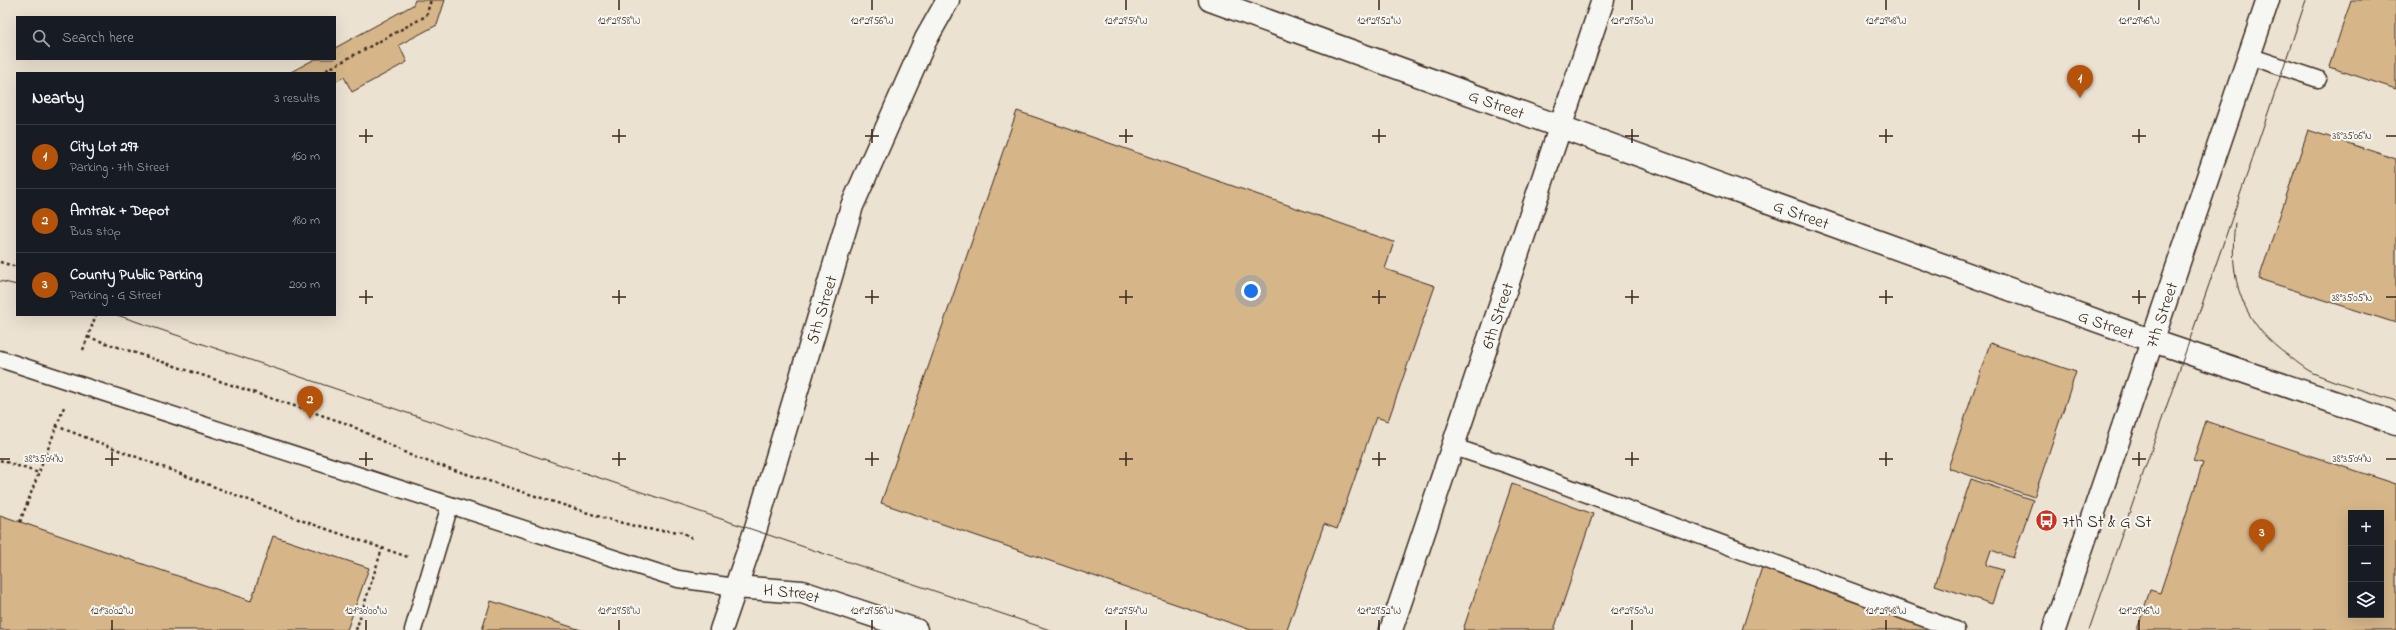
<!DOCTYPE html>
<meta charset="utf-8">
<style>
:root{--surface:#171b24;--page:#20242c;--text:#f1f3f6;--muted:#9ea1a6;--line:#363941;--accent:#b45309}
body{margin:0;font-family:"Indie Flower",sans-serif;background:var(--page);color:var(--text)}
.controls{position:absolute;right:12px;bottom:12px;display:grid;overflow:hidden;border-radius:0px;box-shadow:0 4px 16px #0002}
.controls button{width:36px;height:36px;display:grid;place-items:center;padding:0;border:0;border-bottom:1px solid var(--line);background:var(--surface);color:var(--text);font:20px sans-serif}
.you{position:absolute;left:1251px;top:291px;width:14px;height:14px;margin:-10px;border:3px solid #fff;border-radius:50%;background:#1a73e8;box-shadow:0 0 0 6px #1a73e833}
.badge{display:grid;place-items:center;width:26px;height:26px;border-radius:50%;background:var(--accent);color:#fff;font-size:13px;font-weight:700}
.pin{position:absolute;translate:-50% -33px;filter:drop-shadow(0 1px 2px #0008)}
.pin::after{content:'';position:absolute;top:21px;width:14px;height:12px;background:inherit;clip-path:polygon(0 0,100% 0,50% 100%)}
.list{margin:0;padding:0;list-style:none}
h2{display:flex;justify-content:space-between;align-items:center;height:52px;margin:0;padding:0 16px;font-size:17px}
h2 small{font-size:13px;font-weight:400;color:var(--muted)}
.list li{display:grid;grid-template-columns:26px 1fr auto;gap:12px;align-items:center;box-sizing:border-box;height:64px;padding:0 16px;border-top:1px solid var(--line)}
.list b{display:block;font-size:15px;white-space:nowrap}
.list p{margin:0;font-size:13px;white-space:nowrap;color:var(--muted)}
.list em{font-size:13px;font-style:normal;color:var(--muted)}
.icon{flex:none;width:22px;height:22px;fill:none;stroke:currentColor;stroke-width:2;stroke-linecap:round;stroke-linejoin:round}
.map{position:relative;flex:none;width:2396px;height:630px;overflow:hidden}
.search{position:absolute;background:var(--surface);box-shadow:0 4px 16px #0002;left:16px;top:16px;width:320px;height:44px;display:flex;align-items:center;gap:10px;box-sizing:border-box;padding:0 14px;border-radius:0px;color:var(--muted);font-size:15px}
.panel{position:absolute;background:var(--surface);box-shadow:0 4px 16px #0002;left:16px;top:72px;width:320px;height:244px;border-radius:0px}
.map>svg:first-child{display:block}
</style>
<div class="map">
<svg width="2396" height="630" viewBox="0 0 2396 630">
<rect width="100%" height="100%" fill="#ece2d2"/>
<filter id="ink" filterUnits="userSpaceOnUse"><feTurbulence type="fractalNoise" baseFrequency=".025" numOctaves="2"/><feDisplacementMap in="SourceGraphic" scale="8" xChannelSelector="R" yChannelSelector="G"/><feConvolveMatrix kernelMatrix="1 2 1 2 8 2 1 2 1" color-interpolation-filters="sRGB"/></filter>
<g filter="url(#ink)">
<path fill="#d6b589" stroke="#3b2a1e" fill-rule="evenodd" d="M415,0h30l-8,25 -38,20 8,17 -55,30 -8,-15 -9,5v-9h-46l26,-14h20v-11l78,-43z
M2351,0h45v89l-67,-22z
M1017,111l377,131 -9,27 50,17 -47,135 -12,-4 -39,112 -13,-5 -37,106h-36l-370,-127z
M2308,130l88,29v164l-137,-44z
M1990,343l86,29 -42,125 -86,-29z
M2206,421l190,63v146h-259l13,-40 10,3 43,-130 -10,-2zM2351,513h30v102h-30z
M1971,479l62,21 -20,58 -22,-8 -5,15 17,5 -11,34 -57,-19z
M1512,484l81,30 -39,116h-91z
M0,515l251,86 22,-65 96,32 -22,62h-347z
M1762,567l177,57 -2,6h-195z
M491,601l90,29h-99z"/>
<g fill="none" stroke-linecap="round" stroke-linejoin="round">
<defs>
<path id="lane" d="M2249,56l69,23
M0,359l678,220 57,8
M1454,447l57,19 445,164
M413,630l37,-125"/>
<g id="street">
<path id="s1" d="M1391,630l212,-630"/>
</g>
<g id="secondary">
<path id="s2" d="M1210,0l943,341 243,82"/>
<path id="s3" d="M735,587l67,5 114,38"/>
<path id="s4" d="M721,630l34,-99 97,-325 74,-167 22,-39"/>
<path id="s5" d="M2054,630l214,-630"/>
</g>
</defs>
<use href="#lane" stroke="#3b2a1e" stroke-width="19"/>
<use href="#street" stroke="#3b2a1e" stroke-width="25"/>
<use href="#secondary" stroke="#3b2a1e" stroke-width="25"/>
<path stroke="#3b2a1e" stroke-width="2.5" stroke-dasharray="3 3" stroke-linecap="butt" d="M321,73l105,-57 5,-16
M0,262l17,5
M88,337l260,87 66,33 193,62 39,10 36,3 10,6
M83,350l13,-35
M56,426l250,96 102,35
M0,460l39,13
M20,522l44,-115
M356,630l26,-81"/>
<use href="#lane" stroke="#f6f6f2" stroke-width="16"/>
<use href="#street" stroke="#f6f6f2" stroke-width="22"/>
<use href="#secondary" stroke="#f6f6f2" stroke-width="22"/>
<path stroke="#3b2a1e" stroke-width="1" d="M2235,223c-7,57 7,101 55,134 7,5 15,12 23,16 26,11 56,19 83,28
M0,281l17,4
M117,315l933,315
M2089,630c72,-210 147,-419 217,-630"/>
</g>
</g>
<path fill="none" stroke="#3b2a1e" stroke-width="1.5" d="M619,0v10M872,0v10M1126,0v10M1379,0v10M1632,0v10M1886,0v10M2139,0v10M366,129v14M619,129v14M872,129v14M1126,129v14M1379,129v14M1632,129v14M1886,129v14M2139,129v14M359,136h14M612,136h14M865,136h14M1119,136h14M1372,136h14M1625,136h14M1879,136h14M2132,136h14M2386,136h10M366,290v14M619,290v14M872,290v14M1126,290v14M1379,290v14M1632,290v14M1886,290v14M2139,290v14M359,297h14M612,297h14M865,297h14M1119,297h14M1372,297h14M1625,297h14M1879,297h14M2132,297h14M2386,297h10M112,452v14M366,452v14M619,452v14M872,452v14M1126,452v14M1379,452v14M1632,452v14M1886,452v14M2139,452v14M0,459h10M105,459h14M359,459h14M612,459h14M865,459h14M1119,459h14M1372,459h14M1625,459h14M1879,459h14M2132,459h14M2386,459h10M112,620v10M366,620v10M619,620v10M872,620v10M1126,620v10M1379,620v10M1632,620v10M1886,620v10M2139,620v10"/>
<defs>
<symbol id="bus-disc" viewBox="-11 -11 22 22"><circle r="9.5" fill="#c8321e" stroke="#f6f6f2"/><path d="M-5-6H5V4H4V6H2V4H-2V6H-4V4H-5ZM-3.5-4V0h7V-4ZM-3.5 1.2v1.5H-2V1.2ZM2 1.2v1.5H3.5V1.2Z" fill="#fff"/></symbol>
</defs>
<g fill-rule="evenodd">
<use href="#bus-disc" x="2034" y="508" width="25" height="25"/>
</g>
<g text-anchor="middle" stroke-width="4" stroke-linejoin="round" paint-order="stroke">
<g font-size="17" fill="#3b2a1e" stroke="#f6f6f2">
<text dy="6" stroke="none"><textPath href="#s2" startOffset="305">G Street</textPath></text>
<text dy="6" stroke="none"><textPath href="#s2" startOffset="629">G Street</textPath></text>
<text dy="6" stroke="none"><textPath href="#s4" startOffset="336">5th Street</textPath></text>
<text dy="6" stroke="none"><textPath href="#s1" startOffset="332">6th Street</textPath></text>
<text dy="6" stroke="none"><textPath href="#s5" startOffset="333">7th Street</textPath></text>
<text dy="6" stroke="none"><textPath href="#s2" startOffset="953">G Street</textPath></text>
<text dy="6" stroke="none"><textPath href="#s3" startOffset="57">H Street</textPath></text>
</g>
<g font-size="17" fill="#3b2a1e" stroke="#f6f6f2" text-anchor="start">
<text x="2062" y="527">7th St &amp; G St</text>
</g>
</g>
<g font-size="10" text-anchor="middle" fill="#3b2a1e" stroke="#f6f6f2" stroke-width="4" stroke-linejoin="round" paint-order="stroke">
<text x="619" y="24">121°29'58"W</text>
<text x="872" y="24">121°29'56"W</text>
<text x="1126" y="24">121°29'54"W</text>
<text x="1379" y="24">121°29'52"W</text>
<text x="1632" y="24">121°29'50"W</text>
<text x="1886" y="24">121°29'48"W</text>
<text x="2139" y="24">121°29'46"W</text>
<text x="2352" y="139">38°35'06"N</text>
<text x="2352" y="301">38°35'05"N</text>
<text x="44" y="462">38°35'04"N</text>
<text x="2352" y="462">38°35'04"N</text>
<text x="112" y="614">121°30'02"W</text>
<text x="366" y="614">121°30'00"W</text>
<text x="619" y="614">121°29'58"W</text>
<text x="872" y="614">121°29'56"W</text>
<text x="1126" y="614">121°29'54"W</text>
<text x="1379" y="614">121°29'52"W</text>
<text x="1632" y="614">121°29'50"W</text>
<text x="1886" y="614">121°29'48"W</text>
<text x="2139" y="614">121°29'46"W</text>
</g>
</svg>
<div class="controls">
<button>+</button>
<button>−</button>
<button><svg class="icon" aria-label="layers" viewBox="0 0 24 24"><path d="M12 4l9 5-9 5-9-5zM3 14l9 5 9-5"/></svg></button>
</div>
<div class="you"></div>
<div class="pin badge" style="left:2080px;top:98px">1</div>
<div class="pin badge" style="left:310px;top:419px">2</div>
<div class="pin badge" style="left:2262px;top:552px">3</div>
<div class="search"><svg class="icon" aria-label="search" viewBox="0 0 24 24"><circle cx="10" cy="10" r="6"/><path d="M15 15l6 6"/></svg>Search here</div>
<section class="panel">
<h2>Nearby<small>3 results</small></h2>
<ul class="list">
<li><span class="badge">1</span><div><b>City Lot 297</b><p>Parking · 7th Street</p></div><em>160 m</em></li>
<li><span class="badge">2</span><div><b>Amtrak + Depot</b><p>Bus stop</p></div><em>180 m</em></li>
<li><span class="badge">3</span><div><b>County Public Parking</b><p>Parking · G Street</p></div><em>200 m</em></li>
</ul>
</section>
</div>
